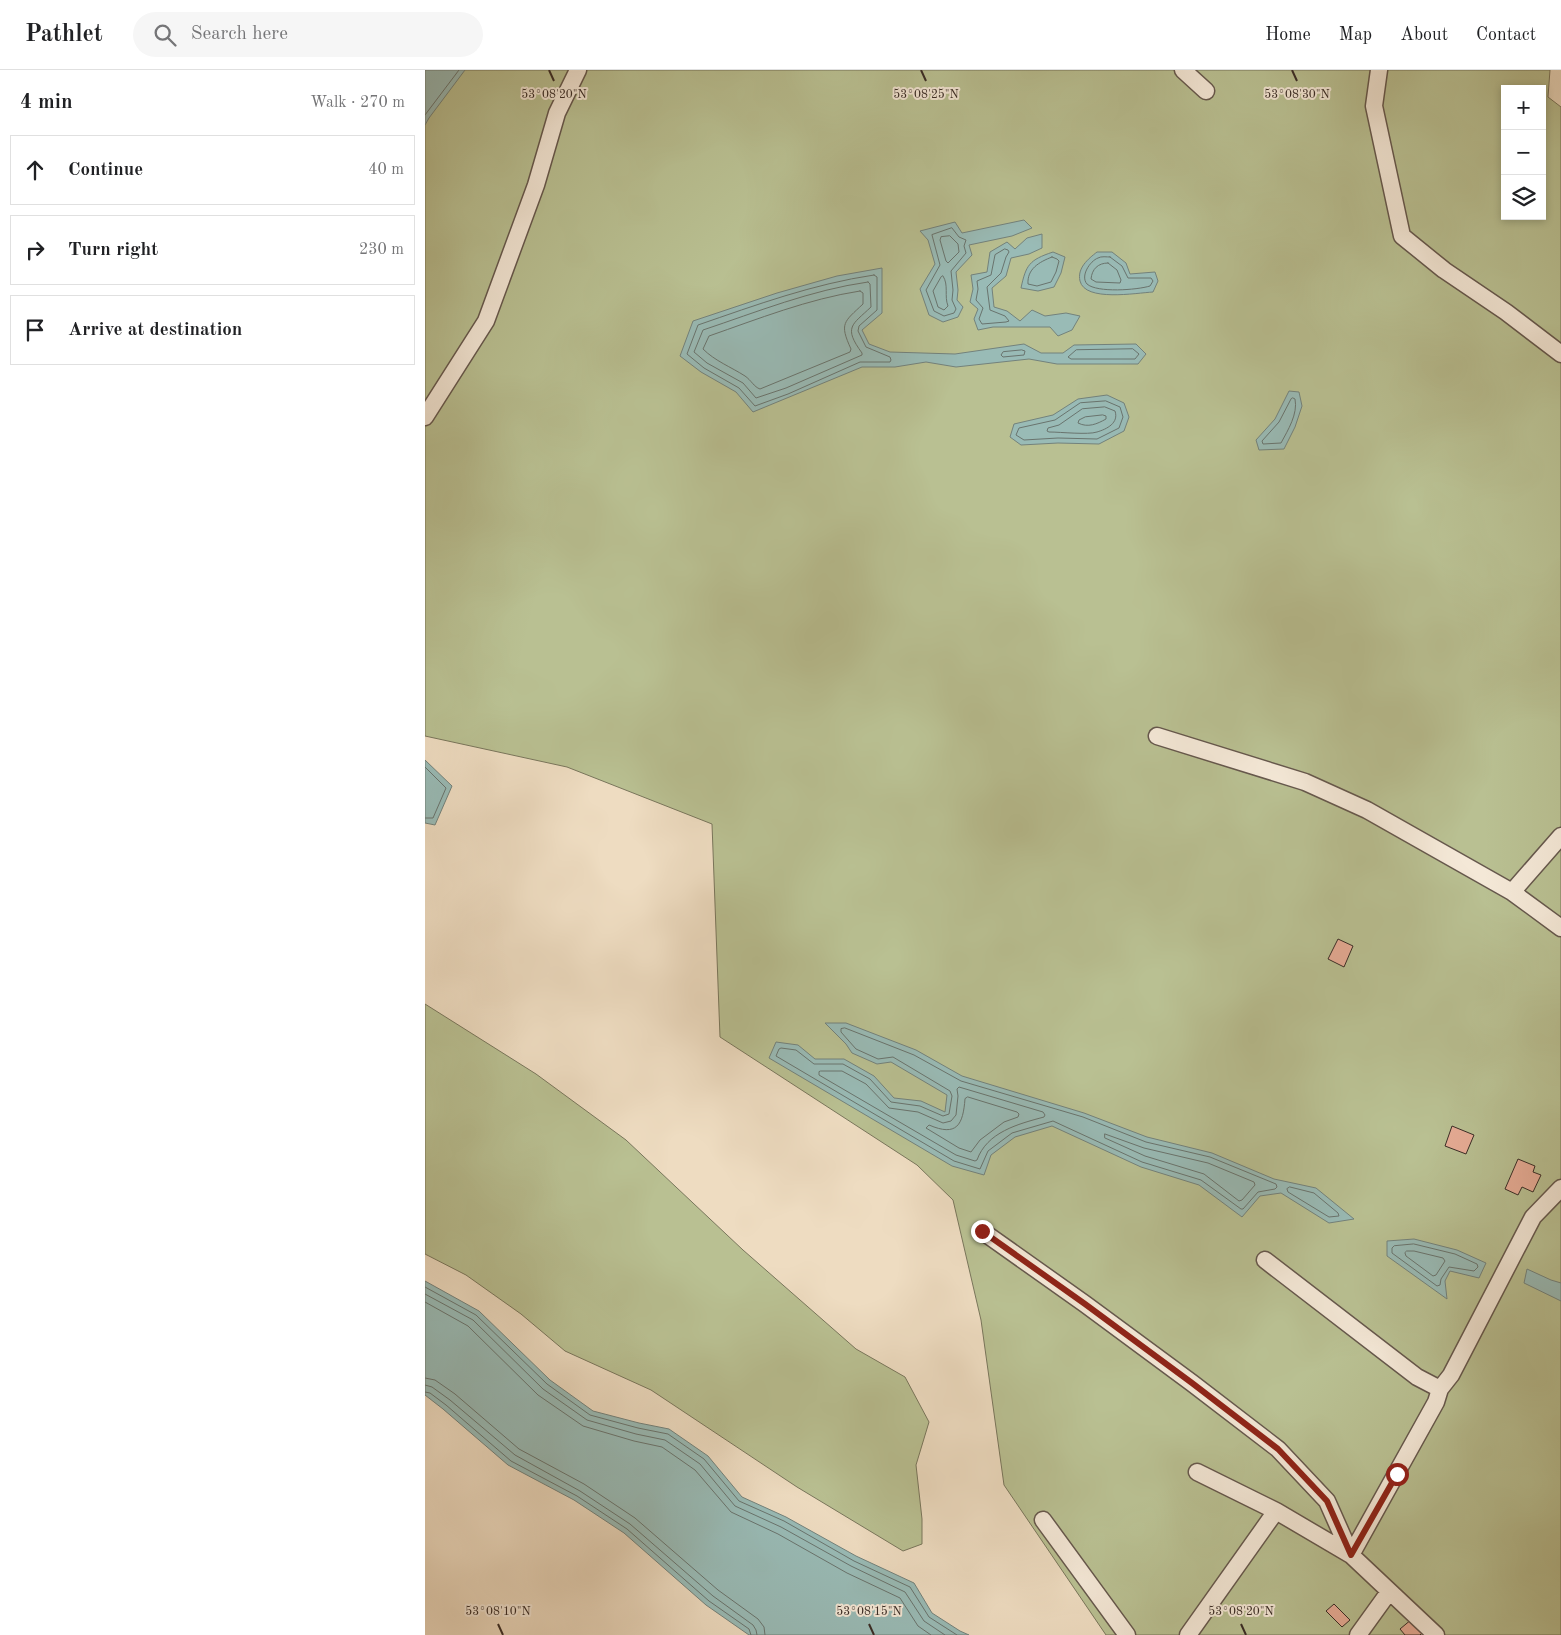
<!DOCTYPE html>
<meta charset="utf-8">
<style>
:root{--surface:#fff;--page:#f6f6f6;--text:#202124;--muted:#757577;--line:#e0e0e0}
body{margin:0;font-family:"Old Standard TT",serif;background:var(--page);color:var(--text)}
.controls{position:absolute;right:15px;top:15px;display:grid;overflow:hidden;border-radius:0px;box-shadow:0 2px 8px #0003}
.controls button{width:45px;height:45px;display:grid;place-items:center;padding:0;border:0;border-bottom:1px solid var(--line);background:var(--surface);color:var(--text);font:25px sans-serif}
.stop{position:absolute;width:15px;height:15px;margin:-11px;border:4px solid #8f2418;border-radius:50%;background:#fff}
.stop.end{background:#8f2418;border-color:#fff;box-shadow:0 1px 5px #0008}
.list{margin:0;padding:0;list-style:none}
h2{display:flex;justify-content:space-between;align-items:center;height:65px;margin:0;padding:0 20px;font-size:21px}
h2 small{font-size:16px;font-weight:400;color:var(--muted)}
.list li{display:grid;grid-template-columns:32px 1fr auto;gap:15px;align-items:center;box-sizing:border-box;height:70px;margin:0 10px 10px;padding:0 10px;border:1px solid var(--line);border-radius:0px}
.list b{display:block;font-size:19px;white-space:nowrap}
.list em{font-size:16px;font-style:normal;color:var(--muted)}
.icon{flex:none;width:28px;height:28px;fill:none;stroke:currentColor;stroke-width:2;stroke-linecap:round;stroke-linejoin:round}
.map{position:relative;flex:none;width:1136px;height:1565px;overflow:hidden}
header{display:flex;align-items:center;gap:30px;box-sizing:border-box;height:70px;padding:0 25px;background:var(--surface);border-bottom:1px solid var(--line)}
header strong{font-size:24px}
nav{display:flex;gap:28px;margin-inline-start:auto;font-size:18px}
.search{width:350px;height:45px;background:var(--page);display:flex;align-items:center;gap:12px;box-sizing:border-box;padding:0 18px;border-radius:28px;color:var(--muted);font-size:19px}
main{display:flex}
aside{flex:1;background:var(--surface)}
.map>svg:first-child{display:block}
</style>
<header>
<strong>Pathlet</strong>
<div class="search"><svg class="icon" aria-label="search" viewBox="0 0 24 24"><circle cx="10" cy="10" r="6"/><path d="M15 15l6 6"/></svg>Search here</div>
<nav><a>Home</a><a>Map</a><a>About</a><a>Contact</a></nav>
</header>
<main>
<aside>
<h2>4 min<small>Walk · 270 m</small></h2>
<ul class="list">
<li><svg class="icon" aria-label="ahead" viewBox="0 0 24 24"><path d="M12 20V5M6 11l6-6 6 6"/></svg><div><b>Continue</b></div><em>40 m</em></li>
<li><svg class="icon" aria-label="right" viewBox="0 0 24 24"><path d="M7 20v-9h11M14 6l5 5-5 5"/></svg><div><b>Turn right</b></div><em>230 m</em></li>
<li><svg class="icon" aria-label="arrive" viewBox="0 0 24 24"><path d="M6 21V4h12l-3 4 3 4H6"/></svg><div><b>Arrive at destination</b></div></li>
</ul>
</aside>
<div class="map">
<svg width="1136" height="1565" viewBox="0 0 1136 1565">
<rect width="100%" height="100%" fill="#eedcc1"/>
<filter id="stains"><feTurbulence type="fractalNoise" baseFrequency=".004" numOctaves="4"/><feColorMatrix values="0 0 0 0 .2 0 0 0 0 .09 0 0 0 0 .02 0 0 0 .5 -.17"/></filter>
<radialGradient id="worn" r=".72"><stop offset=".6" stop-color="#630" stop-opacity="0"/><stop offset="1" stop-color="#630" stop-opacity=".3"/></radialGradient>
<path fill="#b9c092" stroke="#79765c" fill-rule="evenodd" d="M0,0h1125l-2,27 13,10v1528h-455l-102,-150 -23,-165 -28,-120 -36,-35 -197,-128 -8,-213 -145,-57 -142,-31zM1080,19h37v127h-37z
M0,934l111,70 90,66 117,110 113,99 49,28 24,45 -13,43 6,54v25l-19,7 -106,-64 -146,-97 -86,-39 -44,-37 -55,-39 -41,-21z"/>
<path fill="#99bbb6" stroke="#73827c" d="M0,0h40l-36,48 -4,7z
M599,150l8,8 -20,8 -43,9 3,10 -16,17 2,18 -1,10 6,7 -5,10 -15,5 -14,-7 -9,-26 15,-25 -7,-24 -8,-9 35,-9 7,11z
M617,164v14l-13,6 -18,4 -5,18 -14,12 2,19 13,4 13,10 12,-11 13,6 21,-3 14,3 -8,14 -14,6 -8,-9h-57l-15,3 -4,-11 4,-10 -8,-7 3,-13 -2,-14 16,-3 3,-20 17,-10 8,7 12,-11z
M628,182l12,5 -4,16 -7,14 -16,4 -17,-3c5,-23 8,-28 32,-36z
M672,182h15l14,11 4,11 25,-2 3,9 -5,11c-17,1 -68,10 -73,-11 -3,-13 8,-22 17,-29z
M457,198v45l-20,17 7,14 21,8 65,2 69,-10 17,9h22l11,-8 62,-1 10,10 -8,10h-81l-28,-5 -73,8 -30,-5 -31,5h-33l-109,45 -17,-20 -35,-20 -21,-16 13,-35 84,-28 60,-17z
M864,321l10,1 3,14 -7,21 -11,22 -25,1 -3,-10 19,-21z
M682,325l17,8 5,14 -5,14 -25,13 -41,-1 -37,2 -11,-8 4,-13 39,-9 25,-16z
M0,690l27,26 -17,39 -10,-2z
M400,953h21l70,27 46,26 122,37 63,24 65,16 62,26 42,9 38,31 -25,4 -48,-30 -21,3 -18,21 -43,-32 -58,-18 -89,-41 -37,11 -24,18 -7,20 -32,-9 -183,-108 7,-16 22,3 17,14h29l30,17 20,22 27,3 24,11 2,-17 -56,-33 -14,2 -25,-11 -6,-9z
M989,1169l43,11 29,13 -7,15 -29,-7 -5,10 2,18 -60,-43v-15z
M1102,1199l24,11 10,3v18l-37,-18z
M0,1211l54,30 71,69 43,31 46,12 30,6 39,27 34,41 44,20 70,39 58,27 18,30 28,18 9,4h-220l-43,-30 -82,-72 -50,-33 -66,-35 -65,-56 -18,-14z"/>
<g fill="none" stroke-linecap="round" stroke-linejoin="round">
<path stroke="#69746e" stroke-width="1" d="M0,45l34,-45
M527,158l7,9 7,3 -2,6 2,7 -15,18 2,19 -1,10 4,9 -2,4 -10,3 -10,-5 -8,-21 14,-25 -8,-30z
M525,166l8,8 1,8 -11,11 -2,-2 -6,-21 1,-3z
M580,179l3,1 1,2 -3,5 -5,16 -14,14 3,23 15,6 4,5 -3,1 -24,2 -3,-5 4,-11 -7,-8 2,-11 -1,-8 14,-6 4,-20z
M627,187l5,2 2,2 -3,11 -5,10 -14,4 -9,-2c-1,-15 11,-22 24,-27z
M685,187l12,9 6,12h23l2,3 -3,5c-13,4 -53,7 -63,-2 -7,-8 3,-23 11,-26 3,-2 9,-1 12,-1z
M683,193l9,7 4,10 -1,3 -24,-1 -5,-3c1,-10 7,-16 17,-16z
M449,205l3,2v33l-18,16 -1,5 8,16 24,10 1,3 -1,2h-30l-72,32 -33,12 -16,-18 -35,-20 -17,-14 11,-29c58,-20 115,-41 176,-50z
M518,206c6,9 1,20 5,30l-4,4 -6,-3 -5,-16 8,-14z
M443,212l2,2 1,23c-19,18 -28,20 -9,46v2l-76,33 -30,10 -13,-15 -36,-20 -13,-11 9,-22c54,-18 108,-40 165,-48z
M435,221l3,2v11c-19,18 -24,19 -12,45l-1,3 -90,37c-6,-2 -9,-9 -15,-13 -14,-9 -30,-15 -42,-27l6,-13c49,-17 99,-37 151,-45z
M708,279l6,5 -4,5h-64l-3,-2 8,-7z
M597,280l3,1 -1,4 -21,2 -2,-2 2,-3z
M868,328l2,1c3,15 -7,31 -14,44l-18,1 -1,-3 17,-19 12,-23z
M681,331l14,6 3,10 -4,11 -22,11 -39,-1 -34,2 -8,-5 3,-7 36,-8 25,-17z
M680,337l10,4c4,12 -8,18 -18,21 -9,3 -36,0 -48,0l-2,-1 1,-3 11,-3 23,-16z
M678,345l3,1v3c-9,5 -18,9 -28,4l1,-3 6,-3z
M0,697l21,21 -13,30h-8
M420,958l69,27 47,26 122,36 63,25 64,15 66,27 1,3 -2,2 -17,3 -15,17h-2l-40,-29 -59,-18 -89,-41 -41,12 -24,18 -8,18 -26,-8 -178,-105 3,-7 2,-1 15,2 18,14h29l27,15 21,23 29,4 23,10 6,-2 3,-18 -2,-5 -57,-34 -15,2 -22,-10 -15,-17v-3z
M396,1001h21l24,13 23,24 29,4 25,11 8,-2 5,-6 2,-19 -1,-7 2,-2 84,25 2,3 -1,2c-26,7 -57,15 -67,43l-2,1 -19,-6 -137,-80v-3z
M543,1027l49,15 2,2 -1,3 -14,5 -24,18 -9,12 -12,-4 -33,-20 3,-3c28,12 34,0 36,-26z
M680,1064l39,14 64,15 46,19 1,3 -13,15 -3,1 -35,-27 -59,-18 -40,-18z
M865,1117l24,6 24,20 1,3 -10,1 -41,-25 -1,-3z
M989,1174l41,10 22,10 1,3 -4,4 -25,-4 -8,12 -1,6 -3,1 -45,-33v-5l2,-2z
M982,1181h7l29,7 2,3 -9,14 -3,1 -27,-20 -1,-3z
M0,1217l51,28 71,69 43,31 48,13 30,6 36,25 35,42 45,20 70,40 56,26 19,30 28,18
M0,1224l48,26 70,69 44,31 49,14 29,6 35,24 35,42 46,21 70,39 54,26 19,29 21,14
M0,1232l43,24 70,69 45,31 51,15 28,6 33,23 36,42 47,22 69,39 53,25 18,28 13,9
M0,1308l10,2 20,14 64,55 65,35 51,34 83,72 40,29 6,8 1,8
M0,1315l7,2 18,13 65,55 65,36 50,33 83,72 40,29 3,5 1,5
M0,1322l5,1 16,12 65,56 66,35 50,33 82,72 40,28 2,6"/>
</g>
<path fill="#e7ac96" stroke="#392c26" d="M913,869l15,7 -9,21 -16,-8z
M1027,1056l22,9 -8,19 -21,-8z
M1093,1089l17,7 -2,6 8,3 -8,17 -11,-5 -4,8 -13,-6z
M909,1534l16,16 -8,7 -16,-16z
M987,1549l11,13 -3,3h-15l-5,-6z"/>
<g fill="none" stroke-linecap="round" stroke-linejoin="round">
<defs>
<path id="minor" d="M758,0l23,21
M954,0l-5,36 28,130 42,34 62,42 55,42
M0,347l61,-96 50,-136 21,-72 21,-43
M732,666l148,46 62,28 145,82 49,36
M1087,822l49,-56
M557,1161l103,73 107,79 86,66 49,52 24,54
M840,1190l152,117 23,12 11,-14 82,-158 28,-29
M772,1402l79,39 75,44 85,80
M618,1450l84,115
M926,1485l85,-153 4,-13
M763,1565l88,-124
M933,1565l31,-43"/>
</defs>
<use href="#minor" stroke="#66584d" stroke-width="19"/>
<use href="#minor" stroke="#f4e8d7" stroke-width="16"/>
</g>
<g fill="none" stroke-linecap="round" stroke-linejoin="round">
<path stroke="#8f2418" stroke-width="6" d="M557,1161l103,73 107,79 86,66 49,52 24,54 46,-81"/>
</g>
<path fill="none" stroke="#392c26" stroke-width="2" d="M124,0l5,11M496,0l5,11M867,0l5,11M73,1554l5,11M444,1554l5,11M816,1554l5,11"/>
<g font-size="12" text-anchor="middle" fill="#392c26" stroke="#f4e8d7" stroke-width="4" stroke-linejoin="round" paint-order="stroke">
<text x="129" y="28">53°08'20"N</text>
<text x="501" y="28">53°08'25"N</text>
<text x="872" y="28">53°08'30"N</text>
<text x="73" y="1545">53°08'10"N</text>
<text x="444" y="1545">53°08'15"N</text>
<text x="816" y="1545">53°08'20"N</text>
</g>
<rect width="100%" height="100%" filter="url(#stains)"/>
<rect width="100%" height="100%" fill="url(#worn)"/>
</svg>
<div class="controls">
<button>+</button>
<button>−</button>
<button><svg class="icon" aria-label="layers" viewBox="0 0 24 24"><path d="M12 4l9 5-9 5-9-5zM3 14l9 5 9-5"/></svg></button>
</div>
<div class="stop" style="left:972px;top:1404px"></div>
<div class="stop end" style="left:557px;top:1161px"></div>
</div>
</main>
